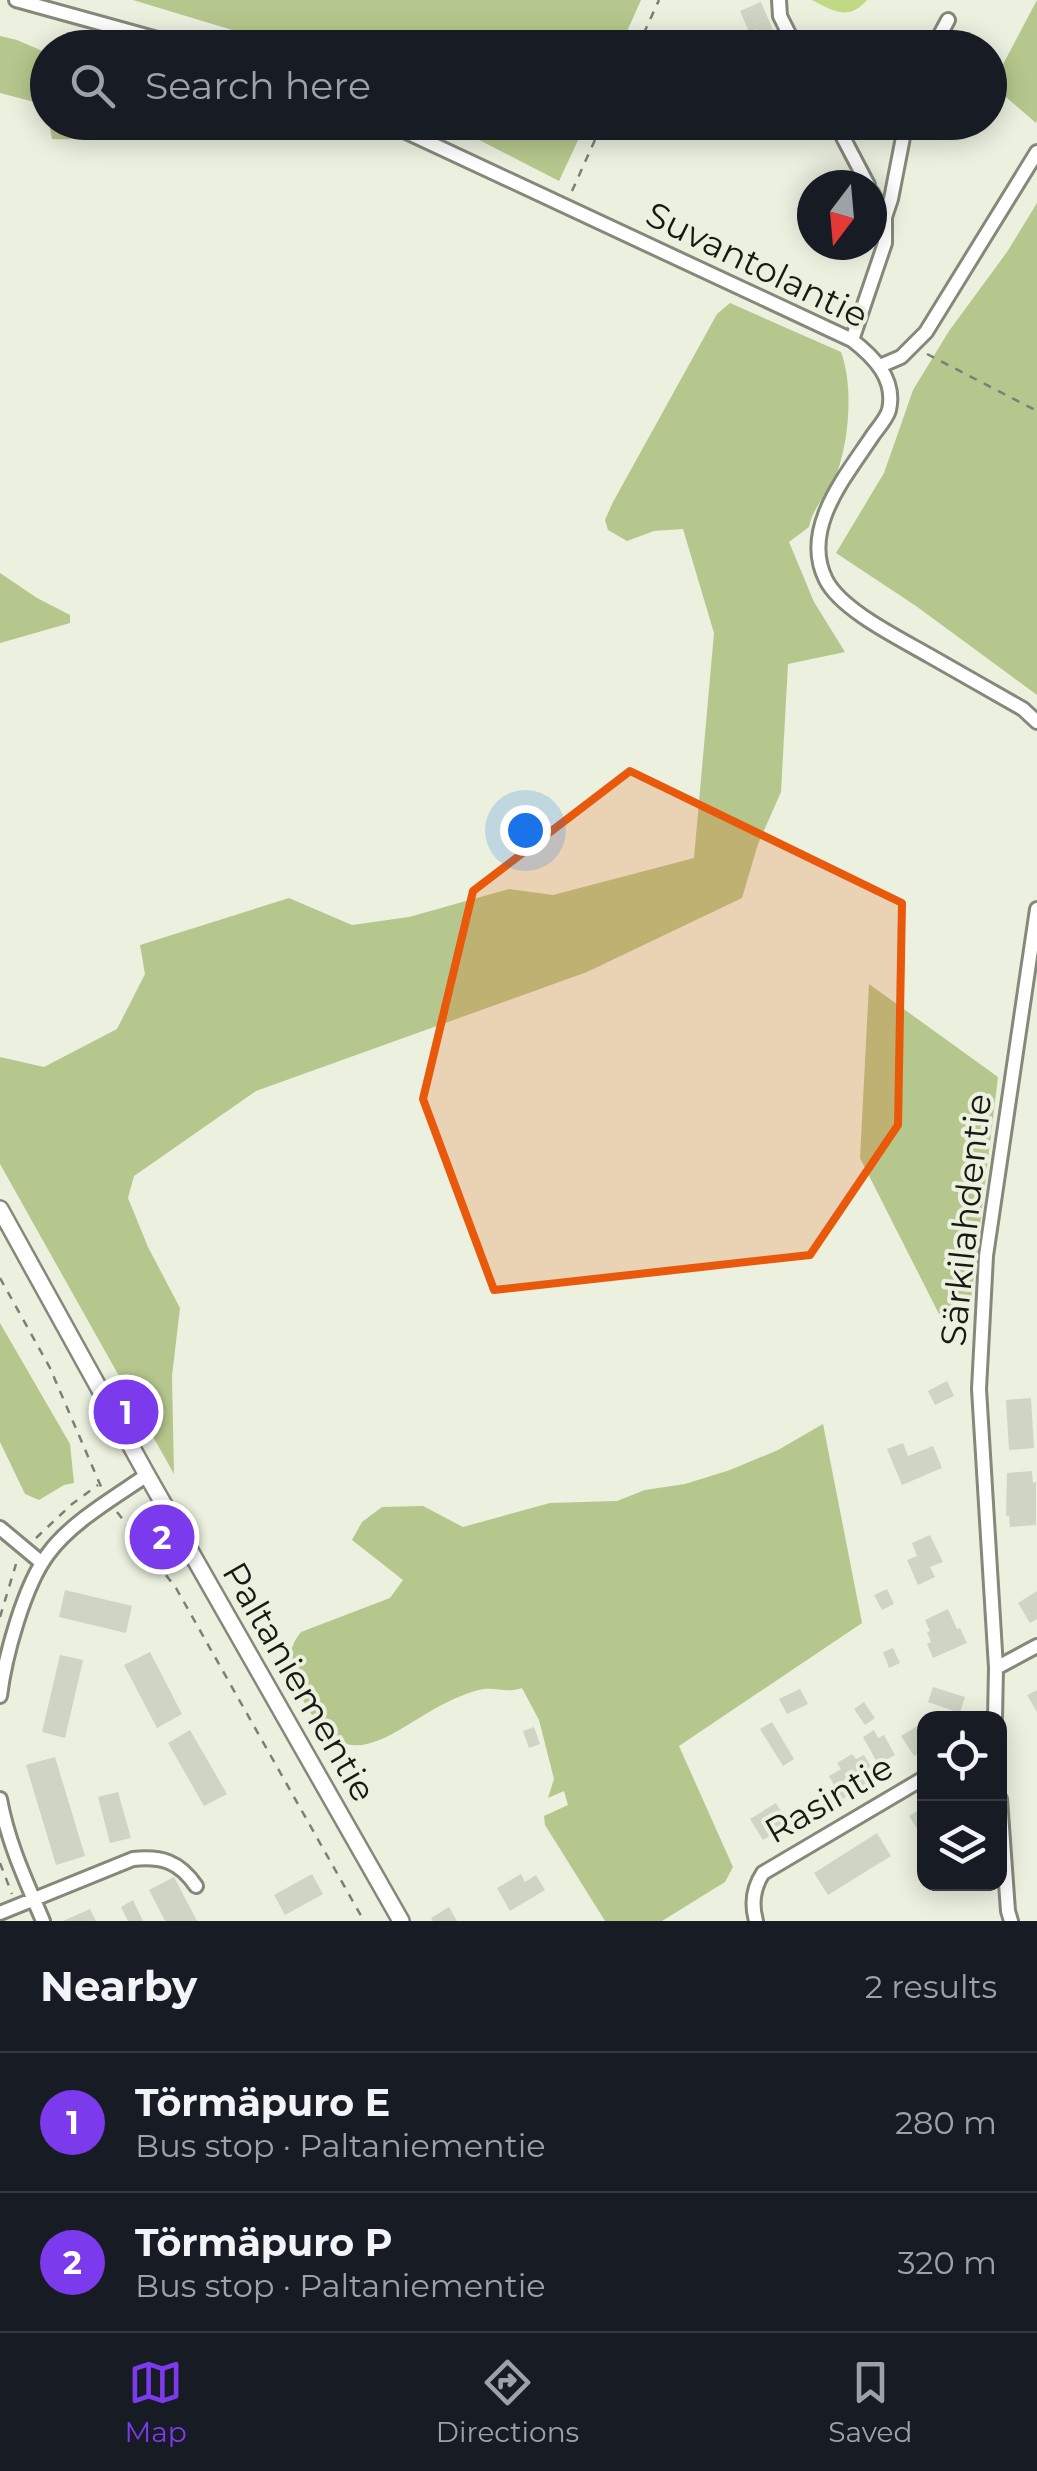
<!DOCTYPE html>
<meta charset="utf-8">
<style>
:root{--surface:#171b24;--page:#242831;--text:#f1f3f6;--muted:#9ea1a6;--line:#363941;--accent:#7c3aed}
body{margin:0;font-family:Montserrat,sans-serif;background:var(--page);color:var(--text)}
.controls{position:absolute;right:30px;bottom:30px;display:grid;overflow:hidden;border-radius:20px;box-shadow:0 5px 25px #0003}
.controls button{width:90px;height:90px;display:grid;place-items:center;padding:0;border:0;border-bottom:2px solid var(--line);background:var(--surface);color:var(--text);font:50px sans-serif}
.compass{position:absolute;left:797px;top:170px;width:90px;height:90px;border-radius:50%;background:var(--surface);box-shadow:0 5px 25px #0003;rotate:196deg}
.you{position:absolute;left:525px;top:830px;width:35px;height:35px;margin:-25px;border:8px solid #fff;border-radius:50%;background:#1a73e8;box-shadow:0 0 0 15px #1a73e833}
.badge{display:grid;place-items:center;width:65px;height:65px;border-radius:50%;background:var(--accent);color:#fff;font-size:32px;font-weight:700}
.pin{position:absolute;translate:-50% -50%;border:5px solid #fff;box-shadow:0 2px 10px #0006}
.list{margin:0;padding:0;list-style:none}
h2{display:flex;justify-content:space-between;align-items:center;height:130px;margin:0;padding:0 40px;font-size:42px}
h2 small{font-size:32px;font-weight:400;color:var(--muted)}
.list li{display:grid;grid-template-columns:65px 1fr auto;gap:30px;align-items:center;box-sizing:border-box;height:140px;padding:0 40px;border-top:2px solid var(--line)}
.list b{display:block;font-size:38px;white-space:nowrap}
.list p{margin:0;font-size:32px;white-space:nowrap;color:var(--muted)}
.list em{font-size:32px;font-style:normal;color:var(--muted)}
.icon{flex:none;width:55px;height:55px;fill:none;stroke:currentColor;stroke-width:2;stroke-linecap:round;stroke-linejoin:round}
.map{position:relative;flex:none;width:1037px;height:1921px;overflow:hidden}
.search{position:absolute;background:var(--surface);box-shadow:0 5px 25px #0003;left:30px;right:30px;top:30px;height:110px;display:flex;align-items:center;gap:25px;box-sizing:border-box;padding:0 35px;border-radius:55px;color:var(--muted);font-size:38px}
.sheet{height:410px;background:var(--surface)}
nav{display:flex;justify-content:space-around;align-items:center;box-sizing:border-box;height:140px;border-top:2px solid var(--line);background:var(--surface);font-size:28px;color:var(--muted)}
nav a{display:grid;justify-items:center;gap:5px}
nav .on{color:var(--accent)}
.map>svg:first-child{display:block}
</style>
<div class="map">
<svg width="1037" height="1921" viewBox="0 0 1037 1921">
<rect width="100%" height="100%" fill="#ebf0df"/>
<path fill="#b6c78d" d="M133,0h508l-21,47h-332z
M1037,0v120l-1,3 -44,-38z
M0,36l17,4 30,13v61l-1,-9 -46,-12z
M49,123v-1l49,1c-8,17 -29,17 -46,16z
M446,123h140l-27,58z
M1037,203v492l-121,-89 -80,-53 48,-80 29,-83 36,-59 58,-79z
M730,303l111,49c13,35 8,92 -6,126 -8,17 -22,29 -26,49l-20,15 25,60 31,50 -57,12 -7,128 -23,52 -16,54 -155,74 -331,119 -122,85 -6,22 20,49 32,61 -8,68 2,98 -174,-310v-107l44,10 73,-38 28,-55 -5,-29 149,-47 63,27 57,-8 100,-28 44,6 141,-37 20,-225 -31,-104 -29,2 -27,10 -19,-11 -3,-10 8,-18 104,-188z
M0,573l37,25 33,17v8l-70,20z
M869,984l129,93 -30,247 -29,-10 -79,-156z
M0,1323l70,121 4,39 -10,2 -25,15 -14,-6 -25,-52z
M823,1424l39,199 -183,123 54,121 -8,15 -63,39h-57l-60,-96 -1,-9 24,-11 -4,-14 -16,7 6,-19 -15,-59 -17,-32c-13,5 -25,0 -38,1 -7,1 -16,4 -23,7 -68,27 -113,99 -163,-6 -10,-20 -12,-40 3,-58l89,-34 13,-18 -51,-40 10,-18 20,-15 41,-1 40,21 87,-24 67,-2 28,-11 40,-6 45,-14 48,-20z"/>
<path fill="#c1d884" d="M812,0h55c-19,22 -35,10 -55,0z"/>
<path fill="#cfd5c4" d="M761,2l15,35 -12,11h-6l-4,-4 4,-9 -2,-6 -7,3 -9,-21z
M947,1381l7,15 -19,9 -7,-14z
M1031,1398l3,50 -25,2 -3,-50z
M903,1443l5,13 25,-10 9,22 -40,17 -15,-36z
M1032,1471l1,12 3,-1v43l-26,2 -1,-11h-3l1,-43z
M930,1535l13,27 -13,5 5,10 -17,8 -11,-25 10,-4 -5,-13z
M887,1589l7,15 -12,6 -8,-15z
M65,1590l67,16 -6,27 -67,-16z
M1037,1591v28l-7,4 -12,-20z
M948,1609l9,20 3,-1 7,15 -34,15 -6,-14 4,-2 -4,-10 3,-1 -5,-11z
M893,1648l7,15 -11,5 -6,-16z
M150,1652l32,62 -25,14 -33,-63z
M60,1655l23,5 -18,78 -23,-6z
M933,1687l32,10 -5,16 -32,-11z
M800,1689l8,15 -21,10 -8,-15z
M1037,1690v22l-10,-17z
M864,1702l11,16 -10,7 -11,-16z
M772,1722l22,37 -11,7 -23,-37z
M924,1722v28l-10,6 -13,-20z
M534,1727l6,17 -11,4 -6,-17z
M190,1730l37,64 -23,12 -36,-63z
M874,1730l4,8 6,-3 11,20 -17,9 -15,-27z
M852,1754l4,5 8,-4 14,23 -36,21 -13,-23 12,-7 -4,-6z
M55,1757l30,99 -29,9 -30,-100z
M118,1792l13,46 -21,5 -12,-46z
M776,1803l13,22 -26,15 -13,-21z
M924,1806v34l-15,-24z
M877,1833l14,23 -63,39 -14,-22z
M312,1874l11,20 -38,21 -11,-20z
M521,1874l4,8 11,-7 9,15 -35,21 -13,-23z
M174,1877l23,44h-32l-16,-31z
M133,1900l10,21h-15l-7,-14z
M449,1907l8,14h-24l-2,-3z
M90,1909l6,12h-33z"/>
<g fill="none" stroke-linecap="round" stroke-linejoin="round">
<defs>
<path id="service" d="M179,125l1,-3"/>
<path id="minor" d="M16,0l174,48
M779,0l1,16 16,32
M933,48l15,-28
M385,122l467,218c22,17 44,39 37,70 -2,8 -11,18 -16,25 -27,41 -73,94 -47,145 16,31 75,59 104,76 31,18 62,35 93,53l14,13
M835,122l33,63
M885,217l6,-18 15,-77
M852,340l33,-97v-26l-13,-24
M880,366l21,-9 25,-25 111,-180
M0,1528l42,35
M996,1668l41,-22
M0,1696c5,-40 24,-110 48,-142 22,-31 67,-57 99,-79
M995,1718l1,-50 -17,-279 7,-133 51,-347
M0,1799c8,44 26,82 43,122
M1000,1799l8,112 3,10
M0,1913l133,-54c28,-3 46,2 63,27
M756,1921c-5,-18 -3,-33 7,-48l161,-95"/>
<path id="tertiary" d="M0,1209l147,266 254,446"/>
</defs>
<use href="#service" stroke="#848979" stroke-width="11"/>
<use href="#minor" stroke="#848979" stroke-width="18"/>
<use href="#tertiary" stroke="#848979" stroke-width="20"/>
<path stroke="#7c7f74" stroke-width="2.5" stroke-dasharray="8 8" stroke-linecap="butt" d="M637,48l22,-48
M572,191l31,-69
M927,354l110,57
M0,1278l50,90 52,121
M117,1512l59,76 188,333
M36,1538l36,-34 26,-19
M0,1617l16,-53
M0,1863l12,31"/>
<use href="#service" stroke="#fff" stroke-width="6"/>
<use href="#minor" stroke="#fff" stroke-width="12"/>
<use href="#tertiary" stroke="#fff" stroke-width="15"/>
</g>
<path fill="#e8590c" fill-opacity="0.2" stroke="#e8590c" stroke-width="8" stroke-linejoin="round" d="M630,771l272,132 -4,222 -88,130 -316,35 -71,-191 50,-208z"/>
<g text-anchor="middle" stroke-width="8" stroke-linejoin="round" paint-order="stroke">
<g font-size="35" fill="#171913" stroke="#ebf0df">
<text transform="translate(757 265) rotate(26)" y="12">Suvantolantie</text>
<text transform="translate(966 1220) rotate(-84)" y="12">Särkilahdentie</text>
<text transform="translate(299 1682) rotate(60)" y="12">Paltaniementie</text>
<text transform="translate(829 1799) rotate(-30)" y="12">Rasintie</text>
</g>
</g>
</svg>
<div class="controls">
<button><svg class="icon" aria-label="locate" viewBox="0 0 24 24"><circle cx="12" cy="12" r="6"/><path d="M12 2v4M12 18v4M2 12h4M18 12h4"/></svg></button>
<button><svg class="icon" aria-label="layers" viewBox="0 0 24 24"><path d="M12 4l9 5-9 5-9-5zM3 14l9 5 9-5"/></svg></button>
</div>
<svg class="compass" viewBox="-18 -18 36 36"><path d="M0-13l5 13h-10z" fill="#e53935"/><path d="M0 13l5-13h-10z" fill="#9ea1a6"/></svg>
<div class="you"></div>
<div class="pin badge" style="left:126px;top:1412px">1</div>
<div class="pin badge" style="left:162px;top:1537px">2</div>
<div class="search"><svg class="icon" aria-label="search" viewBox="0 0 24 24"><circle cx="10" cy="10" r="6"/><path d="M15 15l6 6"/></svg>Search here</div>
</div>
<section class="sheet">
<h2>Nearby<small>2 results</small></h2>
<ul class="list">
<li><span class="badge">1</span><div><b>Törmäpuro E</b><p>Bus stop · Paltaniementie</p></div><em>280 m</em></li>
<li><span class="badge">2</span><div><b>Törmäpuro P</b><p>Bus stop · Paltaniementie</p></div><em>320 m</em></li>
</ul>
</section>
<nav>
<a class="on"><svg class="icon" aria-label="map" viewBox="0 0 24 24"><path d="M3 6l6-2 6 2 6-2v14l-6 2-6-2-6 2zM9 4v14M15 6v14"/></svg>Map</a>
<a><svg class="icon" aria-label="directions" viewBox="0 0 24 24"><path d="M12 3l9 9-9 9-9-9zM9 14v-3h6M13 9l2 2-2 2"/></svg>Directions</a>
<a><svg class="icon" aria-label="saved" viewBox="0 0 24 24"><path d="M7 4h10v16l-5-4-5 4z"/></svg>Saved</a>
</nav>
